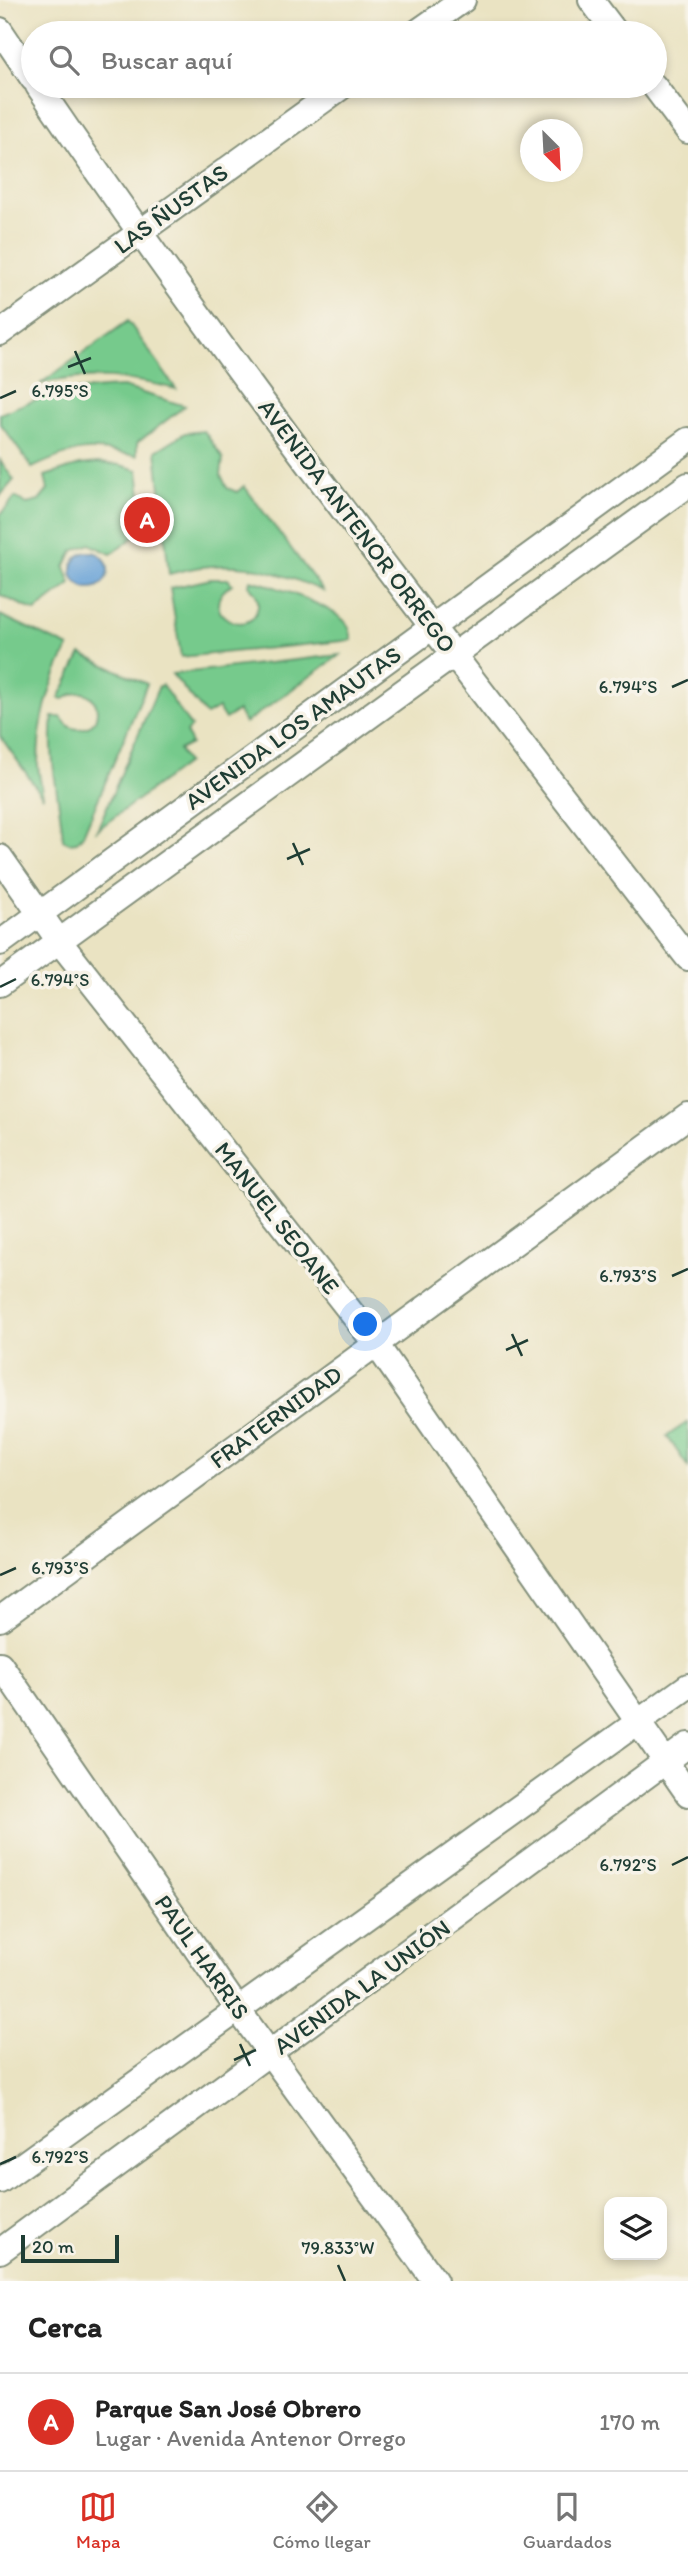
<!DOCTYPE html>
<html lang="es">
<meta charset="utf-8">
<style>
:root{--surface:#fff;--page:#f6f6f6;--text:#222;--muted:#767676;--line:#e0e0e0;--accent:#d93025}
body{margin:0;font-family:Itim,sans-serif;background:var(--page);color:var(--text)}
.controls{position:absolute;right:21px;bottom:21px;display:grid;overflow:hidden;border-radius:14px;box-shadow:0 4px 10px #0003}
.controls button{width:63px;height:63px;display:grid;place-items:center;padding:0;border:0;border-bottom:2px solid var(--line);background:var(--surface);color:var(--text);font:35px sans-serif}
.compass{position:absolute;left:520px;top:119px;width:63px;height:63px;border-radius:50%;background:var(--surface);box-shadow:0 4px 10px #0003;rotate:156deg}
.scale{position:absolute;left:21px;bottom:18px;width:98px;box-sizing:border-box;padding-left:7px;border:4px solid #1f3d34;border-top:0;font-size:19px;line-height:24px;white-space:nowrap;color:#1f3d34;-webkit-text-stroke:5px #f7f3e8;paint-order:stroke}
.you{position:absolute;left:366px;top:1325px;width:24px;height:24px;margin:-18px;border:5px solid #fff;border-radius:50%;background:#1a73e8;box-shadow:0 0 0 10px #1a73e833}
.badge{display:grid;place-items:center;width:46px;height:46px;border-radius:50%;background:var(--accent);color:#fff;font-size:23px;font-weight:700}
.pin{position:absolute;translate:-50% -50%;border:4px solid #fff;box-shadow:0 2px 7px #0006}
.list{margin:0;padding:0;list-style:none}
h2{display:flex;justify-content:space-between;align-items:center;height:91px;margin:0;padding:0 28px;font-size:30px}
h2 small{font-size:23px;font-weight:400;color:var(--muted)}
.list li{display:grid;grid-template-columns:46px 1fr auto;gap:21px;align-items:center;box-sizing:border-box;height:98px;padding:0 28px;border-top:2px solid var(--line)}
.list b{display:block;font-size:26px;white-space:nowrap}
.list p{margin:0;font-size:23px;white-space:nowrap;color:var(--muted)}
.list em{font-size:23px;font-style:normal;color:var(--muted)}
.icon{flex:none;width:38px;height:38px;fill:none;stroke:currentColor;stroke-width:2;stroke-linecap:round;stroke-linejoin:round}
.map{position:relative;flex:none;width:688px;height:2281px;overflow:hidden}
.search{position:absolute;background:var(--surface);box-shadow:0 4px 10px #0003;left:21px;right:21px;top:21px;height:77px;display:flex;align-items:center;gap:18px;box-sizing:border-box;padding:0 24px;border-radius:38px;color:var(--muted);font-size:26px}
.sheet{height:189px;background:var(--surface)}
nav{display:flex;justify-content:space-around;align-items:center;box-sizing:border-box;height:98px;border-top:2px solid var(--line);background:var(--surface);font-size:19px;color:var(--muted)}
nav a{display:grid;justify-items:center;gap:4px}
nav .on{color:var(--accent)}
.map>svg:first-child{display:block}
</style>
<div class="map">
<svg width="688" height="2281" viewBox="0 0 688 2281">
<rect width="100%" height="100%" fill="#f7f3e8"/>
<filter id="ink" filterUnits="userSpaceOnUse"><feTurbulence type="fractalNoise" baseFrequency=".0143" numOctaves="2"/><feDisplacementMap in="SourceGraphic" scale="14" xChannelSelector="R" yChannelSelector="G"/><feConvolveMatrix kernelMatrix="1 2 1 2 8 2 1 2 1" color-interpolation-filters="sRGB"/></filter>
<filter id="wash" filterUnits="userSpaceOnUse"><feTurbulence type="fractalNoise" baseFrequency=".00686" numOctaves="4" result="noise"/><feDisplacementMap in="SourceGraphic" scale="28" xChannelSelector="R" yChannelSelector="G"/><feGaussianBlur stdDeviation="1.57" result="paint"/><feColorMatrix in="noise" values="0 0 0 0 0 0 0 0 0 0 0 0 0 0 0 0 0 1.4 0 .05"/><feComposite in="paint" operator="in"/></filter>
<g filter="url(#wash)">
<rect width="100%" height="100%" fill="#eae3c2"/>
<path fill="#76ca8c" stroke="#4a8460" stroke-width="2" d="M128,321l48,68c-45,-11 -90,-17 -136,-5z
M123,387l62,19 -48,37v13c-48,-10 -60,-9 -105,12l-32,-45v-9c46,-21 73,-25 123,-27z
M204,431l19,27 -2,17 6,13 10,4 7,-6 79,105c-54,-24 -95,-34 -154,-17l-13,-123 29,-18z
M0,460l14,20 -14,16z
M98,463l22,2 18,5 7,59 -34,25 -21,-10 -17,7 -8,16 6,17 -36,27 -35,-16v-80l15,-18 12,7 12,-3 9,-11 -3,-14 35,-11z
M211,579h17l4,5c-41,27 21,59 26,22 1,-9 -3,-14 -9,-20l1,-6c22,5 85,27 97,44 3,4 4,12 5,16l-171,17 -11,-69z
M0,615l69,32c-21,38 -31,75 -31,118 1,11 4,23 5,32l-43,-61z
M81,654l66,30 -64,151 -6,7 -8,1 -6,-3c-3,-44 -15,-77 -10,-123h8c5,7 9,12 18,12 31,-1 19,-54 -15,-30l-5,-1z
M340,655l-95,68 -7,-12 -13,8 -7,-11 -12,7 -34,-41z
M162,685l29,42 -5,5 5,12 -12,6 8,13 -90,67 62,-144z
M688,1422v45l-21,-31z"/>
<path fill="#67a2d7" stroke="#437086" stroke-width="2" d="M72 570a18 18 0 1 1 36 0a18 18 0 1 1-36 0Z"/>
</g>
<g filter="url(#ink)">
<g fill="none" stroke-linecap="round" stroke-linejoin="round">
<defs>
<path id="minor" d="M591,0l25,33
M0,30l33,49
M416,33l47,-33
M38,86c204,300 428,586 650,872
M654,86l34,45
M0,333l343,-247
M0,857l59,84 317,403 312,450
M0,943l688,-503
M0,984l688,-499
M0,1619l688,-503
M0,1664l239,347 196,270
M0,2181l688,-495
M0,2251l688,-506"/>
</defs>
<use href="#minor" stroke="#84907b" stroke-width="28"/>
<use href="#minor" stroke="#fff" stroke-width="24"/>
</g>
</g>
<path fill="none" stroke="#1f3d34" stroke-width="2.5" d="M75,351l10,23M68,367l23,-9M0,398l16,-7M672,687l16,-7M293,843l10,22M287,859l23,-10M0,987l16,-8M672,1276l16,-7M512,1334l10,22M506,1350l22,-10M0,1575l16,-7M672,1865l16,-8M240,2044l10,22M234,2060l22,-10M0,2164l16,-7M338,2265l7,16"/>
<g text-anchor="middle" stroke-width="7" stroke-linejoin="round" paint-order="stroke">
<g font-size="24" fill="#1f3d34" stroke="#f7f3e8">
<text transform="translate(171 209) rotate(-36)" y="8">LAS ÑUSTAS</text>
<text transform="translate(357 526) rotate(53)" y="8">AVENIDA ANTENOR ORREGO</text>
<text transform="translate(293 728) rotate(-36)" y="8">AVENIDA LOS AMAUTAS</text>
<text transform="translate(277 1218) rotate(52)" y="8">MANUEL SEOANE</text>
<text transform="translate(276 1417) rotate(-36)" y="8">FRATERNIDAD</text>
<text transform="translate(202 1957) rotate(55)" y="8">PAUL HARRIS</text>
<text transform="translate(362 1987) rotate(-36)" y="8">AVENIDA LA UNIÓN</text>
</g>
</g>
<g font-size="18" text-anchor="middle" fill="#1f3d34" stroke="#f7f3e8" stroke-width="7" stroke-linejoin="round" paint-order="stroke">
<text x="60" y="397">6.795°S</text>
<text x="628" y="693">6.794°S</text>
<text x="60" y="986">6.794°S</text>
<text x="628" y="1282">6.793°S</text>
<text x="60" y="1574">6.793°S</text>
<text x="628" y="1871">6.792°S</text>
<text x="60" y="2163">6.792°S</text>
<text x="338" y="2254">79.833°W</text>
</g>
</svg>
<div class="controls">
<button><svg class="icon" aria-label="layers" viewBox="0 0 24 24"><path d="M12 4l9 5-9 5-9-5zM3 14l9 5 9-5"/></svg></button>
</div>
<svg class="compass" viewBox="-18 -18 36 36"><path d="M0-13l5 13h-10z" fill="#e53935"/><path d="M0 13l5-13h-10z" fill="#767676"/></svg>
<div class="scale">20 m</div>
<div class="you"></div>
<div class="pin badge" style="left:147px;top:520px">A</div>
<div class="search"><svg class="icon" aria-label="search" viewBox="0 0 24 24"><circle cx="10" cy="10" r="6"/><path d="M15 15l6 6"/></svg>Buscar aquí</div>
</div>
<section class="sheet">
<h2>Cerca<small></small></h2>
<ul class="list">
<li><span class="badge">A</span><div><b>Parque San José Obrero</b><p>Lugar · Avenida Antenor Orrego</p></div><em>170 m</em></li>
</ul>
</section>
<nav>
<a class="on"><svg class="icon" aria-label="map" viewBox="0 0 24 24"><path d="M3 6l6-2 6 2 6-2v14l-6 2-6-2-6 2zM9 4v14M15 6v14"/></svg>Mapa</a>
<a><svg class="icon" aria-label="directions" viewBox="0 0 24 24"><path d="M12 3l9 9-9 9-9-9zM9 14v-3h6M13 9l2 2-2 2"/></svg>Cómo llegar</a>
<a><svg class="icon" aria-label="saved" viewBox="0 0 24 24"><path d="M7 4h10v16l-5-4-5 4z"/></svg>Guardados</a>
</nav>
